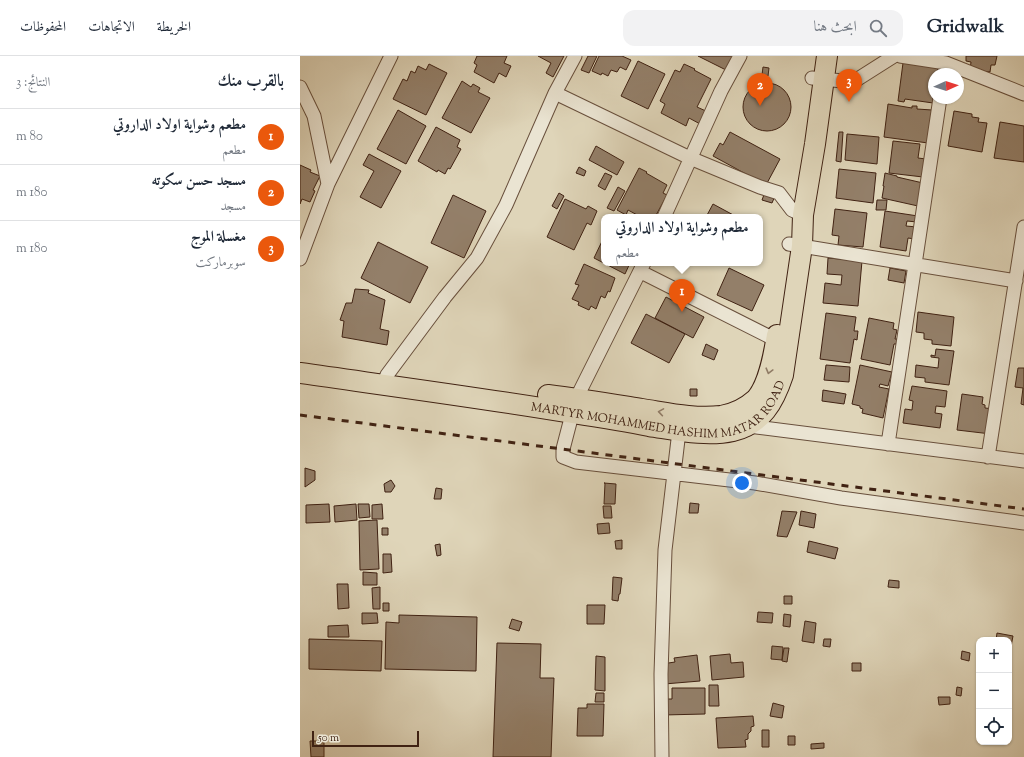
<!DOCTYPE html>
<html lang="ar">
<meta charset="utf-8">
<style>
:root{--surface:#fff;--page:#f2f2f3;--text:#1f2937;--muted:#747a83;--line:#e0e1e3;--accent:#ea580c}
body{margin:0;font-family:"Sorts Mill Goudy",Amiri,serif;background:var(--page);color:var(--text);direction:rtl}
.controls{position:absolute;right:12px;bottom:12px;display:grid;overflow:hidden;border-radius:8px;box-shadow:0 1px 3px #0004}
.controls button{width:36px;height:36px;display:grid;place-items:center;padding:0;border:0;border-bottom:1px solid var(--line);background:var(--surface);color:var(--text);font:20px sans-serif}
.compass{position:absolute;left:628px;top:12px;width:36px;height:36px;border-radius:50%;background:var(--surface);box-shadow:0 1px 3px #0004;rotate:87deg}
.scale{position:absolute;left:12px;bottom:10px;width:107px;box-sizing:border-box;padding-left:4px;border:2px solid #402213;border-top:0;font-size:11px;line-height:14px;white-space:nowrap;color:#402213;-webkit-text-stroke:3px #eae4d2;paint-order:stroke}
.you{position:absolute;left:442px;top:427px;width:14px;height:14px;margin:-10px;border:3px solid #fff;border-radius:50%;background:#1a73e8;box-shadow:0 0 0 6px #1a73e833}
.badge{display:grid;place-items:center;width:26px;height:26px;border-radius:50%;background:var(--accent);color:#fff;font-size:13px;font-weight:700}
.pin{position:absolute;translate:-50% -33px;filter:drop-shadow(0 1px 2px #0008)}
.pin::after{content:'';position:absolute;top:21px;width:14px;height:12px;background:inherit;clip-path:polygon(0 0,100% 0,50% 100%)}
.popup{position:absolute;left:301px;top:158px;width:162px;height:52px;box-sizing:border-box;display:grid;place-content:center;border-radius:8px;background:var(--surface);filter:drop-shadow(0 1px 3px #0005);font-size:13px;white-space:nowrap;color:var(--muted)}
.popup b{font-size:15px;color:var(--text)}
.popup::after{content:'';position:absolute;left:50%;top:100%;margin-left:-8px;border:8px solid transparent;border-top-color:var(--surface)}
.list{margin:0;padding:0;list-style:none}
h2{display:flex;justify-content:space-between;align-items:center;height:52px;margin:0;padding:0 16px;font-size:17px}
h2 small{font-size:13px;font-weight:400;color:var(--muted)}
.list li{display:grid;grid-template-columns:26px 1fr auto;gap:12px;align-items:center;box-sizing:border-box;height:56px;padding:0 16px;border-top:1px solid var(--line)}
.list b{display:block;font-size:15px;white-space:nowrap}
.list p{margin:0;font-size:13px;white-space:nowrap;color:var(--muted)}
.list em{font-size:13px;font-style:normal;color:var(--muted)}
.icon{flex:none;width:22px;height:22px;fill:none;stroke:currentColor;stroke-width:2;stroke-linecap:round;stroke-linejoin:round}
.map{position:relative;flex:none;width:724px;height:701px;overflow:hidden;direction:ltr}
header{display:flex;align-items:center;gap:24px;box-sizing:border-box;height:56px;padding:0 20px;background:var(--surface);border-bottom:1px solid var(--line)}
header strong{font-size:19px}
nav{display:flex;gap:22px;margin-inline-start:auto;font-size:14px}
.search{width:280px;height:36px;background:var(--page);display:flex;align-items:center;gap:10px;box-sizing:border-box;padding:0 14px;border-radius:12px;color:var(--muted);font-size:15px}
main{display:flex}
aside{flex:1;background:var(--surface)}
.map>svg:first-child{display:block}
</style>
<header>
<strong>Gridwalk</strong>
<div class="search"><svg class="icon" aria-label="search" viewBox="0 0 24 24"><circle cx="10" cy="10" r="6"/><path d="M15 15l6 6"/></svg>ابحث هنا</div>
<nav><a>الخريطة</a><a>الاتجاهات</a><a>المحفوظات</a></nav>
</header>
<main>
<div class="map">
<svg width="724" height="701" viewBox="0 0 724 701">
<rect width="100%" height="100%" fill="#dfd5b9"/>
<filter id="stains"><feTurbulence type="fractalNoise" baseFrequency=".005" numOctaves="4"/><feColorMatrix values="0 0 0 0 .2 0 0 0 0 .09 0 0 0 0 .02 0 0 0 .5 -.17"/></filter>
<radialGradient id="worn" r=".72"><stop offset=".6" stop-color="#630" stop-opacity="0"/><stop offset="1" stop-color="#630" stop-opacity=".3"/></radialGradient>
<path fill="#937f69" stroke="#402213" d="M177,0h30l-3,7 7,3 -5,11 -7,-4 -5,10 -20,-11 3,-7 -3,-2z
M238,0h26l-11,21 -7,-4 5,-10z
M288,0h9l-8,17 -8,-3z
M299,0h23l9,4 -5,10 -6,-3 -3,5 -6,-2 -3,6 -6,-3 -1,2 -9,-4z
M398,0h37l-7,15z
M666,0h31l-2,9h-4l-1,7 -20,-2 1,-8 -5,-1z
M338,5l27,13 -17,35 -27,-13z
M603,7l35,5 -1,6h-3l-1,29 -28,-4 -1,3 -6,-1z
M129,8l18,9 -21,42 -33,-16 10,-20 4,2 4,-10 4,2 3,-7 8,4z
M384,8l11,5 -1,1 17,9 -14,28 11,5 -6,13 -13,-7 -3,8 -25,-13 4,-9 -5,-3 15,-31 5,2z
M463,11l6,1 -1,8 -6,-1z
M162,25l9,6 2,-3 7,4 -2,4 12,6 -19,35 -29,-15z
M443 51a24 24 0 1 1 48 0a24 24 0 1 1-48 0Z
M588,48l24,4v-2h5v3l15,1 -4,33 -44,-6z
M98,54l28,16 -20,38 -29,-15z
M654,55l18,3v3l7,1 -1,4 9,1 -5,29 -34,-6z
M700,66l24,4v36l-30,-4z
M136,71l24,13 -3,7 4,2 -11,20 -2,-1 -3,6 -7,-4 -1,2 -19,-11z
M430,76l50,27 -14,26 -53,-29 7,-13 3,2z
M539,76h4l-2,30 -5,-1z
M547,78l32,3 -2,27 -32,-4z
M593,85l27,3 -2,14 8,1 -3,18 -34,-4z
M296,90l28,16 -7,13 -28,-15z
M69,98l32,17 -20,37 -21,-11 14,-26 -11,-6z
M0,109l11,5 -1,2 10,4 -7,14 2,1 -5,11 -8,-3 -2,5z
M279,111l7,4 -2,5 -8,-3z
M339,112l8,4 -1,1 21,12 -4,8 4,2 -12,22h-14l-13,-7 -2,5 -9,-5z
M539,113l37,4 -3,30 -37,-5z
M305,117l7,3 -7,14 -7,-4z
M585,117l12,3v1l26,6 -5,23 -36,-8 2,-12h-1z
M318,131l7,4 -11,20 -7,-3z
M465,136l10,4 -3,7 -10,-3z
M259,137l5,3 -7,13 -5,-3z
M153,139l33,16 -22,47 -33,-15z
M265,143l21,10 2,-3 9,5 -6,14 -4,-2 -13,27 -27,-13z
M577,144h10l-1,10h-10z
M413,148l24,13h-31z
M535,153l32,4 -4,34 -25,-2 1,-9 -7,-1z
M585,155l33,5 -1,6 -10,-1 -1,5 11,1 -2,12 -7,-1 -2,13 -26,-4z
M304,181v26h26l-5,11 -31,-16z
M78,186l50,25 -18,36 -49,-25z
M528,202l34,3 -4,45 -35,-3 2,-20 16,2 1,-10 -15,-1z
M284,208l31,14 -5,14 -2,-1 -3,7 -4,-2 -5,13 -5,-3 -2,4 -11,-5 1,-3 -7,-3 7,-14 -4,-1z
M429,212l35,17 -12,26 -35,-16z
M590,212l16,3 -2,12 -16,-3z
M55,233l14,1 -1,3 17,7 -5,29 9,2 -2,14 -45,-8 2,-16 -4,-1 6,-17h6z
M366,241l38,20 -11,21 -38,-20z
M618,256l36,5 -3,29 -19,-2v-4l-8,-1v-6l-8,-1z
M526,257l30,4 -2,14h4l-1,9 -3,-1 -4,24 -30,-4z
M346,258l39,20 -16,29 -38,-20z
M569,262l25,5 -1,6 4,1 -2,9h2v5h-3l-4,21 -29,-6z
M406,288l12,6 -4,10 -12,-5z
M636,293l18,2 -5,34 -24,-3v-4l-10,-1 1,-12 22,3 1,-10 -8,-1v-2l4,1z
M526,309l24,2 -1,15 -25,-2z
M560,309l32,7 -4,14 -8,-2 -1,3 10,2 -6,29 -21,-5 1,-4 -3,-1v-2l-8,-2z
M718,312h6v37l-3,-1 2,-16 -8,-1z
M612,330l35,5 -2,16 -9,-1 -1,7 7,1 -2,14 -37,-5 2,-14 7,1 1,-9 -4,-1z
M390,333h7v7h-7z
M523,334l23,4 -2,10 -22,-3z
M662,338l21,3 -1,7 3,1v3l9,1 -3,25 -34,-4z
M5,412l10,3v9l-10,7z
M91,424l4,6 -4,6h-6l-1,-8z
M304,427l12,1 -1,20h-11l1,-21z
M136,432l6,1 -1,10h-7z
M390,447l9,1 -1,9h-9z
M29,448l1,18 -24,1v-18z
M56,448l1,16 -22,2 -1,-16z
M58,448h11l1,13 -11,1z
M82,448l1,15h-11v-14z
M303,450h8l1,12h-8z
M482,455l15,1 -10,25 -10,-1z
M501,455l15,3 -2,14 -15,-3z
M77,464l2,49 -19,1 -1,-49z
M309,467l1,10 -12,1 -1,-10z
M82,472h6v7h-6z
M322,484v9h-6l-1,-8z
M509,485l29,7 -3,11 -28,-7z
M140,488l1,11 -4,1 -2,-11z
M83,498h8l1,18 -9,1z
M63,516l14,1v12h-14z
M313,521l9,1 -2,16h-1l-1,7 -6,-1z
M589,524l10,1v7l-11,-1z
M37,528h11l1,24 -11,1z
M80,531v22h-7l-1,-21z
M484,540h8v8h-8z
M83,547h6v8h-6z
M287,549h18l-1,19h-17z
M458,556l15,1 -1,10 -15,-1z
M62,557h15l1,10 -16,1z
M484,558l7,1 -1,12 -7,-1z
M99,559l78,2 -1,54 -91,-2 1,-47 13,1z
M212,563l10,3 -3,9 -10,-3z
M505,565l11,2 -2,20 -12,-2z
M48,569l1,12h-21v-11z
M697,577l16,3 -3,16 -1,-12h-13z
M9,583l73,2 -1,30 -72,-2z
M524,583h7l-1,8 -7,-1z
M197,587l44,1 -1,34h14l-3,79h-58z
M472,590l11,1 -1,13 -11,-1z
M484,592h5l-2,14 -5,-1z
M662,595l8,2 -1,8 -8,-2z
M430,598l1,9 12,-1 1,15 -32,3 -2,-24z
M397,599l3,26 -36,3 -2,-20 13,-2 -1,-4z
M296,600l9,1v34l-10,-1z
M552,607h9v8h-9z
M409,629h9l1,21h-10z
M657,631l5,1 -1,8 -5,-1z
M372,632h33v26l-42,1v-16h9z
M296,637h8v9h-9z
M638,641h12v7l-11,1z
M473,647l11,3 -2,12 -12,-2z
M287,648h17l-1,32h-26l1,-28h9z
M453,660l1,10 -3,1v4l-3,3v5l-3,1 1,7 -28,1 -2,-30z
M462,674h7v17h-7z
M488,680h7v9h-7z
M10,685h14v16h-13z
M524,687v5l-13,1v-5z"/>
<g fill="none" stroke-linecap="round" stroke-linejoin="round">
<defs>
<path id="minor" d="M600,0l46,7 78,31
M512,22l41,4 41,-26
M0,31l14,29 14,68
M255,37l135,65 70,29 19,6 13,17 11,5
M364,161l57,-126 19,-35
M489,188l227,37
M0,203l28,-75 63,-128
M344,207l-68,136 -13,50v8l13,5 179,21 86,15 183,25
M341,216l141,71
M83,329l4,-10 58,-78 32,-39 29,-53 49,-112 20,-37
M446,368l2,2 276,35
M588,388l52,-346
M688,401l36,-230
M362,701l-1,-83 4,-124 14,-119"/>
<g id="primary">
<path id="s1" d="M0,317c91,13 182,25 272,40 26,4 52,8 77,13 27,4 57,11 84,5 29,-7 41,-29 50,-56l19,-129 1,-31 12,-71 12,-88"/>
<path d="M248,339c31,4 62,9 94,14 26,4 52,10 79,7 13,-2 25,-8 35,-17 13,-15 18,-45 21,-64"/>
</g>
</defs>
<use href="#minor" stroke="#684f3c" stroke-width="15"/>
<use href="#primary" stroke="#402213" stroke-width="22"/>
<use href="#minor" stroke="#eae4d2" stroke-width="13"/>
<use href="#primary" stroke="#dfd5b9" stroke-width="20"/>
<path stroke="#402213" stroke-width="3" stroke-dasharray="7 7" stroke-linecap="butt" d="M0,359l724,94"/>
</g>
<defs><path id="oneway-chevron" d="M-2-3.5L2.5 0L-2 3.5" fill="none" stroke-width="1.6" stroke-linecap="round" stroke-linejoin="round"/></defs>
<g stroke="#907c66">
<use href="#oneway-chevron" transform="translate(469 315) rotate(105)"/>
<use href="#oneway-chevron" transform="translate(361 356) rotate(-171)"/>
</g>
<g text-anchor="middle" stroke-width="3.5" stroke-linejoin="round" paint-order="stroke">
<g font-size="12" fill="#402213" stroke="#eae4d2">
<text dy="4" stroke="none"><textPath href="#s1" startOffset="372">MARTYR MOHAMMED HASHIM MATAR ROAD</textPath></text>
</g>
</g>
<rect width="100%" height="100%" filter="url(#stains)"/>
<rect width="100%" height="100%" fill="url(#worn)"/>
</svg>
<div class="controls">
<button>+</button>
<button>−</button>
<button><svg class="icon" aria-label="locate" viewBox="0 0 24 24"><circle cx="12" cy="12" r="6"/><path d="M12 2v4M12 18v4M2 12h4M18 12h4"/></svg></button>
</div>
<svg class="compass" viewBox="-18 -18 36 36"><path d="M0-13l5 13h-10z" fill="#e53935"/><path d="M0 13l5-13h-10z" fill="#747a83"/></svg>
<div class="scale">50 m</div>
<div class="you"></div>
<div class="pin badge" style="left:382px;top:256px">1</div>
<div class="popup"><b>مطعم وشواية اولاد الداروتي</b>مطعم</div>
<div class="pin badge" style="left:460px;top:50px">2</div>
<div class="pin badge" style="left:549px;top:46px">3</div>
</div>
<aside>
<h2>بالقرب منك<small>النتائج: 3</small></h2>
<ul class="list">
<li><span class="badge">1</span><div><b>مطعم وشواية اولاد الداروتي</b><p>مطعم</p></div><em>80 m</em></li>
<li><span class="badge">2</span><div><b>مسجد حسن سكوته</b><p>مسجد</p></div><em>180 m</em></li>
<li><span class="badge">3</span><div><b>مغسلة الموج</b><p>سوبرماركت</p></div><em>180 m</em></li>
</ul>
</aside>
</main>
